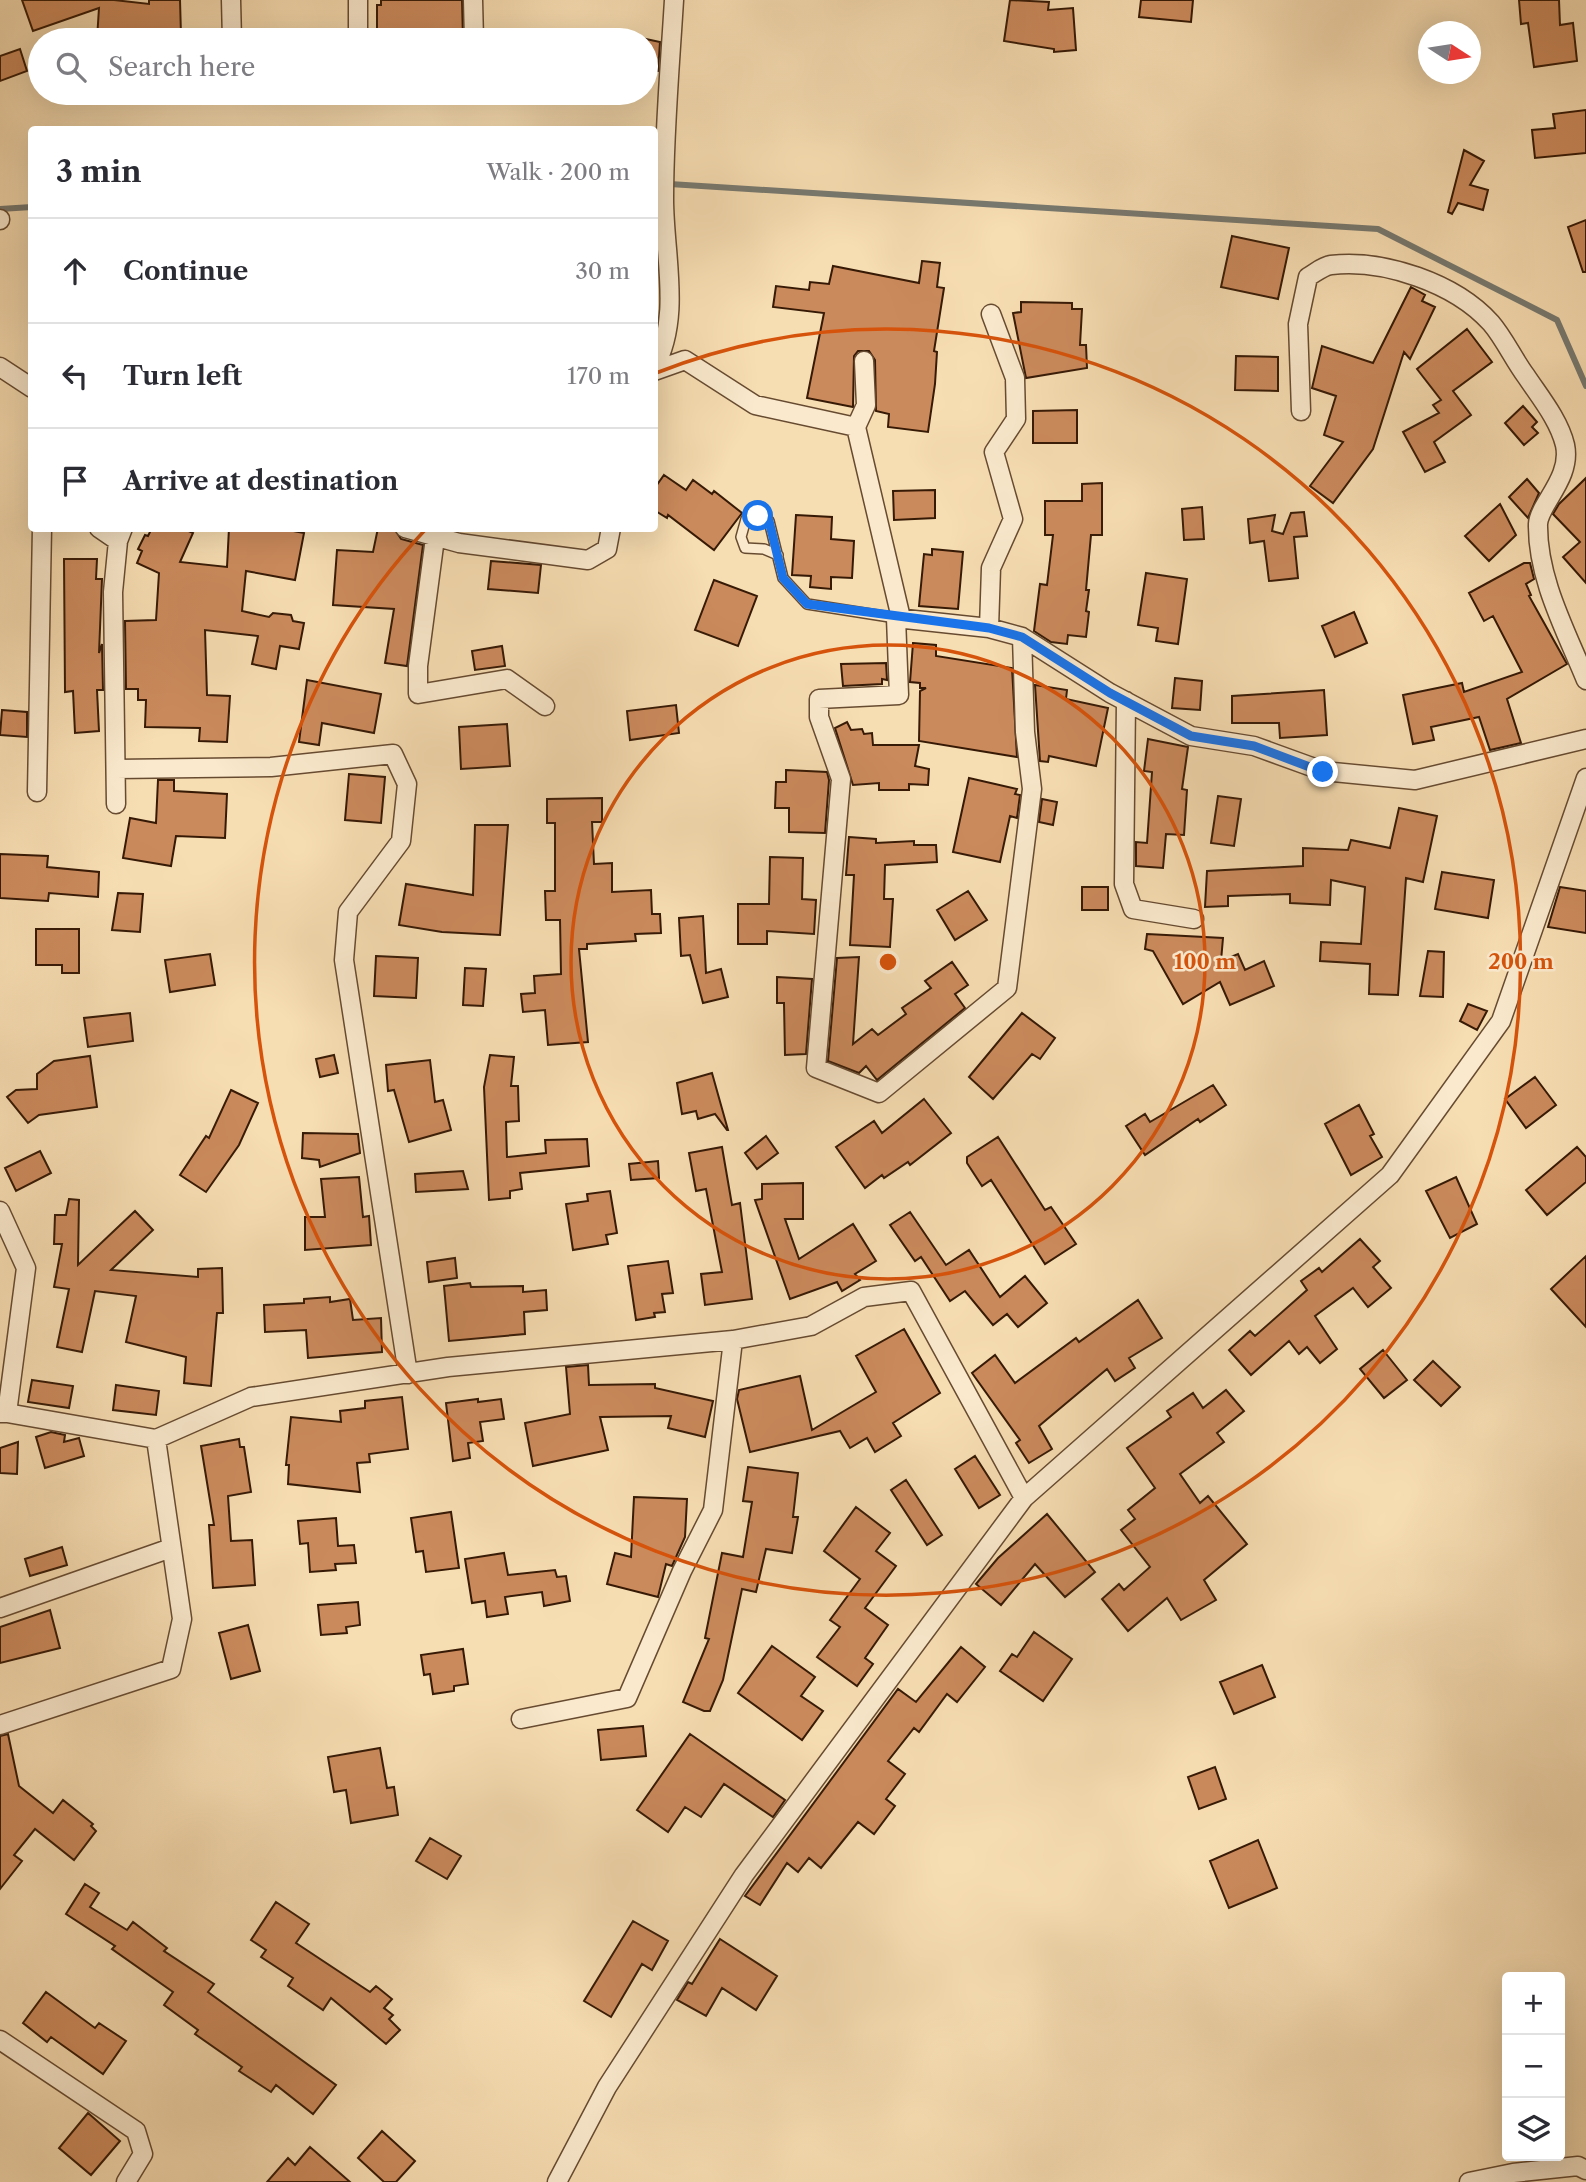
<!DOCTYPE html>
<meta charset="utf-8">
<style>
:root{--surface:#fff;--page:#f7f7f7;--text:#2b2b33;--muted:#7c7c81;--line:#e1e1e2}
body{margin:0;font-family:"Libre Caslon Text",serif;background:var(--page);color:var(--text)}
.controls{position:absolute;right:21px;bottom:21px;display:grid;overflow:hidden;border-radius:7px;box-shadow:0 7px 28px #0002}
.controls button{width:63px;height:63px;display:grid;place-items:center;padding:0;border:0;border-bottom:2px solid var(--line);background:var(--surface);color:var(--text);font:35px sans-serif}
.compass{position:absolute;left:1418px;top:21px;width:63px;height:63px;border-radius:50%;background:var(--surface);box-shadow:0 7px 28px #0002;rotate:102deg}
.stop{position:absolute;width:21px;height:21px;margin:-16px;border:5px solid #1a73e8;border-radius:50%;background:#fff}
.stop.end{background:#1a73e8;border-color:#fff;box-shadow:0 2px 7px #0008}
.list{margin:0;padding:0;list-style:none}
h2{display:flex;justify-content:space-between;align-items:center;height:91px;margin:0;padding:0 28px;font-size:30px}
h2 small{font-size:23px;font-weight:400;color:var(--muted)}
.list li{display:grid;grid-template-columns:46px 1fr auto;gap:21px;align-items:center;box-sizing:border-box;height:105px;padding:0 28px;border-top:2px solid var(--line)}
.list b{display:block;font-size:26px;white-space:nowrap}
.list em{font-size:23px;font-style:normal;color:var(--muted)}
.icon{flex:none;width:38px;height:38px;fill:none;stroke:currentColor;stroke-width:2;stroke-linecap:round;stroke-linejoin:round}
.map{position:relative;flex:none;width:1586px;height:2182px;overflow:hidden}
.search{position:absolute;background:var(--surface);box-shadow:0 7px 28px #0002;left:28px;top:28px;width:630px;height:77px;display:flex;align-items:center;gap:18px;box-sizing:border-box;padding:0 24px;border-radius:38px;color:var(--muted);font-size:26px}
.panel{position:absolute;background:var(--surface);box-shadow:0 7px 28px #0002;left:28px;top:126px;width:630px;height:406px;border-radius:7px}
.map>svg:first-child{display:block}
</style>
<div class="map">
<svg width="1586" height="2182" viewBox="0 0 1586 2182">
<rect width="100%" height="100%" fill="#f7ddb2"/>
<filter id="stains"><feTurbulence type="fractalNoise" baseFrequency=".00286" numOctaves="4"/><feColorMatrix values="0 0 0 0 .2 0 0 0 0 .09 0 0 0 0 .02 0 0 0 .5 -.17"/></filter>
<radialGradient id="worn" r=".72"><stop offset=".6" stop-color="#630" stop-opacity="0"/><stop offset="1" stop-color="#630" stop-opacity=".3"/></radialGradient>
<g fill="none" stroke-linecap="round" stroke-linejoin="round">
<path stroke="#777970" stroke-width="6" d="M654,183l724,46 179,91 29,66
M0,209l32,-2"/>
</g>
<path fill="#cb8a5c" stroke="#371a06" stroke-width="2" d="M22,0h92l35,4v-4h31l1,35 -49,1v4l-35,-1 2,-31 -66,23z
M381,0h81l1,40h-86v-35h4z
M1010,0l39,2 -1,8 25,-2 3,42 -22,2v-3l-50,-8z
M1141,0h52l-2,22 -52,-5z
M1519,0h40l1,25 13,-2 4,38 -43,6 -6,-44 -7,1z
M646,39l14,3 -2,29 -12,-1z
M20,49l7,22 -27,10v-25z
M1586,110v43l-51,5 -3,-28 23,-2 -2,-14z
M1464,150l20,11 -14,24 18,5 -5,20 -25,-7 -6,11 -4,-2z
M1586,220v52h-3l-15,-45z
M1232,236l57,12 -11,51 -57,-12z
M922,261l18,2 -3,24 7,1 -10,63 3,1 -2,32 -7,48 -40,-5 1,-13 -13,-3 -1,-51 -6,-9h-11l-4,5 -1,51 -46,-9 17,-85 -51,-6 3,-21 33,4 1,-8 19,2 4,-18 86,17z
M1411,287l14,8 -3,6 13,6 -25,52 -6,-7 -31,97 -40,54 -23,-17 33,-44 -19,-7 12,-39 -24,-8 10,-42 51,17z
M1021,302l51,1v6h10l-2,36h6l1,23 -61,10 -13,-65 8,-1z
M1467,329l25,33 -39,29 18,24 -37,27 11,20 -20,10 -22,-40 36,-19 -6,-8 8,-5 -24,-31z
M1236,356l42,1v34l-43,-1z
M1523,406l14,16 -5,5 6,6 -14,12 -19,-22z
M1077,410v33h-44v-32z
M664,475l22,15 7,-10 19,14 2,-3 28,22 -28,37 -46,-35 -1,3 -13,-8v-21z
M1586,478v105l-23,-26 17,-15 -27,-28 6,-10z
M1527,479l12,14 -11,25 -19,-21z
M1102,483v52h-11l-5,55h3l-3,21 3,1 -3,25 -18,-2 -1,9 -16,-2 -17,-11 6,-47 7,1 6,-50h-8v-34h37v-17z
M935,490v28l-41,2 -1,-29z
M1500,504l16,31 -27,26 -24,-25z
M1202,507l2,32 -20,1 -2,-31z
M1304,512l3,24 -13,1 4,41 -29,3 -5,-40 -14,2 -2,-24 27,-4 -3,16 11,3 8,-21z
M796,515l36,2 -1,22 23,2 -2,37 -21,-1v12l-21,-2 1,-11 -19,-1z
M152,528h30l11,5 -13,29 47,5 2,-39h48l27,5 -9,47 -49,-9 -4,40 27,6 4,-4 18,2 2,6 11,2 -5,26 -19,-3 -4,23 -24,-5 6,-28 -53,-6 2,65 23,1 -3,46 -28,-1 1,-13 -55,-1 1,-27h-8v-11h-12l-1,-68 31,-1 3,-47 -22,-10 5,-12 -4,-2 7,-14 3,1z
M378,528h16l7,11 22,6 -16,121 -22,-3 9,-54 -61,-4 4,-55 36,2z
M932,549l31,3 -5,57 -39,-3 5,-52 8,1z
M64,559h33l-1,20h6l-3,74 3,-9 1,46h-6l2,41 -24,2 -2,-42 -8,1z
M491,561l50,4 -3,28 -50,-4z
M1524,563h6l4,16 -8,5 5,11 -2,1 38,68 -60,35 14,44 -31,7 -11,-33 -48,10 3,13 -21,4 -10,-49 59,-12 2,9 58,-20 -29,-56 -9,5 -15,-28z
M1146,573l41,6 -9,65 -22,-3 2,-13 -20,-3z
M714,580l43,16 -19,50 -43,-16z
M1354,612l13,31 -32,14 -13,-31z
M913,643l23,2v11l76,12 5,89 -98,-16 1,-50 6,-3h-6v-5l-10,-1z
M502,646l3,20 -30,4 -3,-19z
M886,663l1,17 -5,-1v5l-39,2 -2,-22z
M1175,678l27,3 -2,29 -28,-2z
M307,680l74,14 -7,39 -52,-10 -3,22 -20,-3z
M1035,685l32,5 -1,9 42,9 -12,58 -47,-10 -1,6 -8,-1z
M1324,690l3,45 -47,3 -1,-15h-47v-27z
M676,705l3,28 -49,7 -3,-29z
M2,710l25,2v25l-27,-2z
M847,722l4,8 11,-1 2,5 8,-1 1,12h46l-4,21 14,3 -1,16 -19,-1v6h-30v-7l-26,2 -18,-57z
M507,724l3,42 -49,3 -2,-42z
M1148,739l40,8 -6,42 5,1 -3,45 -18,-1 -3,34 -27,-2v-24l11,1 5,-71 -8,-1z
M786,770l41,2 2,8 -4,53 -36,-1v-24h-14l1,-26h10z
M349,774l36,3 -4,46 -36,-3z
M969,778l48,11 -2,5 5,1 -3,23 -7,-2 -10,46 -47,-10z
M158,780h16v11l53,3 -2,44 -49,-2 -5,30 -48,-8 7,-40 26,5z
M1218,796l23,3 -7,47 -23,-3z
M602,798v24h-10l2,42 18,-1v29l39,-2 1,24h8l1,19 -26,1 1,7 -49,3v5h-8l9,93 -40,3 -3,-35 -22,2 -2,-18 14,-1 -1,-17 27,-2 -1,-54h-14l-1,-29h10v-68h-8v-24z
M1042,799l15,3 -4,23 -14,-3z
M1399,808l38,8 -14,66 -17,-4 -8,117 -29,-1 1,-30 -50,-3 1,-19 40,2 4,-57 -34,-7 -1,25 -40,-2v-9l-62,2v10l-23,1 2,-36 96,-5v-18l45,2 3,-10 39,8z
M475,825h33l-8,110 -58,-3 -43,-7 7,-41 67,11z
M849,837l27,2v4l38,-2v4h22l1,17 -52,3 -1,34h9l-3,48 -40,-2 4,-70h-8z
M0,854l48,2 -1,11 52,5 -1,25 -49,-4 -1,8 -48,-3z
M770,857l33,1 -1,41 14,1 -2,34 -47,-3v13h-29v-40h31z
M1442,872l52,8 -6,38 -53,-9z
M1082,887h26v23h-26z
M1560,887l26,4v42l-38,-6z
M968,891l19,29 -32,20 -18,-30z
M118,893l25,1 -3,38 -28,-2z
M703,916l3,57 15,-4 7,28 -25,6 -13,-48 -9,1 -2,-38z
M36,929h43v44h-17v-8h-26z
M1147,934l76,4 -2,23 17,-7 7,16 19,-9 10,25 -44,19 -10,-23 -37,22 -30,-53 -8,-2z
M1428,951l16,1 -1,45 -23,-1z
M210,954l5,31 -45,7 -5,-32z
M376,956l42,2 -2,40 -42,-2z
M859,957l-6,87 19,-15 6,6 28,-21 -4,-6 29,-20 -6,-7 27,-19 16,23 -13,9 10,14 -88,72 -11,-14 -7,7 -31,-12 9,-103z
M465,968l21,1 -3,37 -20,-1z
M777,977l35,2 -6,75 -21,1 -1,-52h-7z
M1468,1004l19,7 -10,19 -17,-9z
M130,1013l3,28 -45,6 -4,-29z
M1022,1013l33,25 -15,21 -8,-5 -39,45 -24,-22z
M334,1055l4,18 -18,4 -4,-18z
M490,1055l24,2 -3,29h7l1,35 -13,1 1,35 39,-4 -1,-13 42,-1 2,27 -69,7 2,16 -12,2v7l-21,2 -5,-113z
M90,1056l7,51 -58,8 -11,8 -21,-26 9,-7 21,-1v-15l17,-13z
M430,1060l5,42 8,-2 8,30 -42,12 -15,-52 -6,1 -2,-26z
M712,1073l16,57h-1l-12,-16 -17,5 -2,-8 -14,3 -5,-31z
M1535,1077l21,28 -30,23 -21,-29z
M1213,1085l13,20 -26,17 -2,-3 -53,36 -19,-29 19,-12 5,8z
M231,1090l27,13 -19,42 -33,47 -26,-17 26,-39 3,2z
M924,1099l27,34 -41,32 -2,-3 -24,16 -2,-3 -17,13 -29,-41 38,-26 8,12z
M1359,1105l15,29 -4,2 12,21 -31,18 -26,-51z
M303,1133l55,1 2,19 -40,14 -1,-7 -17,-2z
M766,1136l12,17 -21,16 -12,-16z
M998,1137l47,73 6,-3 25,37 -31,20 -54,-84 -9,6 -15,-23v-6z
M722,1147l10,58 8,-2 12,96 -47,6 -4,-31 21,-2 -16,-83 -10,2 -7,-38z
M1577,1147l9,10v25l-39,33 -21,-25z
M40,1151l11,22 -35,18 -11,-23z
M658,1161l1,17 -28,2 -2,-16z
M463,1171l5,18 -52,3 -1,-18z
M359,1177l4,40 6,-1 2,29 -66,5v-33h20l-4,-38z
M1456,1177l21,47 -27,14 -24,-47z
M803,1183v36h-18l14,40 54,-35 23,37 -21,13 5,6 -18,11 -5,-9 -47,17 -35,-99 7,-1v-15z
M610,1191l7,42 -11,2 2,9 -35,6 -7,-46 22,-3 -1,-7z
M69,1199l10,1 -1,65 57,-54 18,19 -42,40 87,7v-8l24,-1 1,45h-6l-6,73 -27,-3 2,-26 -60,-15 10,-46 -41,-5 -13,61 -25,-5 12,-58 -15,-2 8,-43h-8l1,-29h11z
M910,1212l36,53 23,-15 31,47 25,-21 22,27 -29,24 -11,-13 -14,11 -28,-34 -15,10 -29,-44 -6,4 -25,-36z
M1360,1239l20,22 -7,6 18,21 -23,19 -15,-19 -38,28 22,33 -17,14 -13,-16 -8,7 -10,-13 -38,34 -22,-25 21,-19 5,5 52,-46 -6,-9 18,-13 3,4z
M1586,1256v71l-35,-38z
M455,1258l2,20 -28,4 -2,-20z
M668,1261l5,32 -11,1 3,18 -11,1 1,4 -19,3 -8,-54z
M470,1283l1,4 52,-1v6l23,-2 1,20 -23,2 1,22 -76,7 -5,-55z
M330,1297v5l20,-3 3,21 28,-2 1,34 -74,6 -2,-28 -41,2 -1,-27 40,-2v-4z
M1138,1300l24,38 -33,20 6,10 -20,13 -8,-12 -68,57 13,23 -23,14 -13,-20 4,-3 -48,-67 23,-18 20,28 61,-45 3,4z
M904,1329l36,64 -47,30 8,13 -26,16 -8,-14 -17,10 -10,-17 -90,21 -13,-53 2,-9 61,-14 12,54 64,-38 -20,-36z
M1383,1350l24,30 -23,18 -24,-29z
M1433,1361l27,26 -19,19 -27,-26z
M588,1365l1,20 66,-1v4l58,13 -8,36 -37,-9 3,-12 -71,1 8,33 -75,16 -8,-43 45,-9 -4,-47z
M32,1380l41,6 -4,22 -41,-6z
M116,1385l43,6 -3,24 -43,-5z
M1226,1390l18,21 -27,22 7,9 -44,32 20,29 8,-7 39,48 -43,36 12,20 -35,20 -14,-22 -39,33 -26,-32 17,-15 5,6 26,-23 -29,-37 14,-11 -7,-9 27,-22 -28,-40 44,-31 -4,-6 26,-18 10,15z
M402,1397l6,52 -39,5 1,8 -13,1 3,29 -72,-8 1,-19h-3l5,-48 50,5 -1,-11 25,-3v-7z
M478,1399v3l23,-3 3,20 -24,3 3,19 -15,2 2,15 -17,3 -7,-58z
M51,1432l14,3 -1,7 15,-4 5,18 -39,12 -9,-31z
M239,1439l1,8h4l7,45 -23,4 3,45 21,-1 3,45 -42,3 -4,-63h5l-13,-79z
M18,1442l-1,32 -17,-1v-25z
M975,1456l25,39 -21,13 -24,-39z
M748,1467l50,6 -5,44h5l-6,36 -26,-4 -10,43 -14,-3 -19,91 -13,31h-6l-21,-9 26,-63 -4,-1 17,-85 21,4 9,-55 -9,-1z
M906,1480l36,55 -15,10 -36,-55z
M634,1497l53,2 -2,38 -13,29 -6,-2 -8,33 -51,-13 8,-31 16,4z
M856,1507l34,26 -14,18 20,15 -31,42 23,17 -23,33 8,6 -16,22 -40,-29 23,-30 -10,-7 30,-41 -36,-28z
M451,1512l8,56 -33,4 -3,-21 -7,1 -5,-34z
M1047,1514l48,58 -30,25 -30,-33 -34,41 -25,-21 22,-26z
M336,1518l2,28 16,-1 2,18 -21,1 1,6 -26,2 -2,-29 -8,1 -2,-23z
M62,1547l5,18 -37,11 -5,-17z
M504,1553l4,22 47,-5 2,7 9,-1 4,25 -26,5 -2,-14 -37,5 3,17 -21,3 -2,-16 -13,2 -7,-44z
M358,1602l2,23 -14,2 1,6 -26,2 -3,-30z
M50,1610l10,38 -60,15v-36z
M248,1625l12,46 -29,8 -12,-46z
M1034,1632l38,27 -29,42 -43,-30 12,-17 5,3z
M772,1646l43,31 -14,19 22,15 -21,29 -64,-47z
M961,1647l24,20 -28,35 -10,-8 -28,38 -5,-4 -26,33 17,13 -19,25 9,7 -21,28 -16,-12 -37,46 -12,-10 -11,14 -11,-9 -27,42 -15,-9 153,-207 18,13z
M463,1649l5,35 -14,2v5l-21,3 -3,-20 -6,1 -3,-20z
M1262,1665l13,32 -41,17 -14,-32z
M643,1726l3,30 -45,4 -3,-30z
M8,1734l11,52 34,27 10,-13 30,24 -2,2 5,5 -22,29 -39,-31 -21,26 8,6 -22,28v-153z
M690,1734l95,66 -12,17 -49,-33 -23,33 -16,-10 -17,25 -31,-22z
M380,1748l7,40 7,-1 4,28 -47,8 -5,-33 -12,2 -6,-35z
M1215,1767l11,32 -27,10 -11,-32z
M430,1838l31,18 -14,23 -31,-18z
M1258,1840l19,48 -48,20 -19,-47z
M85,1884l14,9 -9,14 37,23 6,-8 34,26 -3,3 50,33 -6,8 128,93 -23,29 -37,-29 -5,7 -32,-21 3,-4 -47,-33 3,-4 -34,-25 9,-13 -61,-43 3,-3 -49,-32z
M276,1902l33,22 -13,19 74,49 6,-6 16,13 -8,9 9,7 -4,4 11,11 -14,14 -55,-46 -8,12 -35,-24 5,-8 -32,-21 5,-7 -15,-10z
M633,1921l35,20 -16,29 -10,-6 -31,53 -27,-16z
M720,1939l57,37 -21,34 -34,-22 -16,28 -29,-16 11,-18 4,2z
M46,1992l49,36 4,-5 27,18 -23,33 -52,-37 -4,5 -24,-19z
M88,2113l32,28 -29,34 -32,-27z
M382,2131l33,30 -19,21h-12l-26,-24z
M310,2147l40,35h-83l21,-24 7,7z"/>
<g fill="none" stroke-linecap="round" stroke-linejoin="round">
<defs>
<path id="lane" d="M778,555l-14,-6 -19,-1 -4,-11 5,-18 12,-3 11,5 14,57 24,26 89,14"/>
<path id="street" d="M231,0l1,40
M473,0l1,40
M358,40v-40
M0,219v1
M0,367l32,21
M654,368c28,-51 10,-113 10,-169 0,-66 6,-133 10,-199
M654,371l31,-11 70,45 101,22 45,191
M1301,411l-3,-87 10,-47c7,-4 15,-11 23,-12 53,-6 124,18 160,58 13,15 23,37 35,53 14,21 33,44 39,69 7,33 -26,59 -27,79 -1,54 28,107 48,156
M856,427l10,-22 -2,-44
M99,528l19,13
M405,528l54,15 129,17 19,-11 4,-21
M435,538l-17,128v28l89,-15 38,27
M989,628l2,-60 22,-49 -19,-67 22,-33 -1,-41 -24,-64
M1022,637l3,95 7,57 -25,199 -128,105 -63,-25 25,-289 -22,-62v-18l80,-4 -3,-77 93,10 33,9 88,56 81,43 63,10 69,25 92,9 171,-41
M1126,701l-2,183 9,25 61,10
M116,769l155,-2 122,-13 14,30 -6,57 -53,71 -4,48 64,414
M37,792l5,-264
M116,804l-3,-212 5,-51 5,-13
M0,1211l26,57 -19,145h-7
M156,1439l95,-42 197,-30 285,-27 78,-14 53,-29 47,-6 113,207
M0,1608l171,-60
M521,1719l106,-21 55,-127 31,-61 20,-170
M0,1725l171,-56 11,-50 -26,-180 -149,-26
M0,2040l136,91 7,23 -17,28
M557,2182l50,-95 137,-212 280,-377 366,-323 111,-154 85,-243
M1469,2182l44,-9 65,-7 8,4"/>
</defs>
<use href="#lane" stroke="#674b31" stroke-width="12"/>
<use href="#street" stroke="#674b31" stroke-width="21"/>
<use href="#lane" stroke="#fae9cd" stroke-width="9"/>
<use href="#street" stroke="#fae9cd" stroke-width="18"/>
</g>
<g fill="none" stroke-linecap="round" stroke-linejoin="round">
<path stroke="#1a73e8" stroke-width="9" d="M758,516l11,5 14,57 24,26 182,24 33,9 88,56 81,43 63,10 69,26"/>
</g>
<g fill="none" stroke="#d6530b" stroke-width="3.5">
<circle cx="888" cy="962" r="317"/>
<path d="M656 373A633 633 0 1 1 425 530"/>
</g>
<circle cx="888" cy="962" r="10" fill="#d6530b" stroke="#fae9cd" stroke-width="3.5"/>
<g font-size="21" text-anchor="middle" font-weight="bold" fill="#d6530b" stroke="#fae9cd" stroke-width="5" stroke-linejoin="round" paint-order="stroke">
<text x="1205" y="969">100 m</text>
<text x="1521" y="969">200 m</text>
</g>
<rect width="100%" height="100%" filter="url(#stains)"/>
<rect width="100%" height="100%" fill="url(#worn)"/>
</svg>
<div class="controls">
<button>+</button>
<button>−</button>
<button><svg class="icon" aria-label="layers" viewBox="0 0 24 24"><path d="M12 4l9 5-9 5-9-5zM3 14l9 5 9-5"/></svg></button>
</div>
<svg class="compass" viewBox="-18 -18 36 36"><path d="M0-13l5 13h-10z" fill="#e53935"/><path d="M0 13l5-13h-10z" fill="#7c7c81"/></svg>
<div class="stop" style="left:758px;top:516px"></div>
<div class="stop end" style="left:1323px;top:772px"></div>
<div class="search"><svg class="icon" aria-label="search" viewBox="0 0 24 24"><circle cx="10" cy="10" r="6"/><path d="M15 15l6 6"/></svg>Search here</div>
<section class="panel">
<h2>3 min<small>Walk · 200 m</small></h2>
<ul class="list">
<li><svg class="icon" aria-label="ahead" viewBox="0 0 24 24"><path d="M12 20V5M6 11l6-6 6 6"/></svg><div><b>Continue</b></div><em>30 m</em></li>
<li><svg class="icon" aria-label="left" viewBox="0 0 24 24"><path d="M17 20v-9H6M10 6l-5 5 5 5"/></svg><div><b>Turn left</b></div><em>170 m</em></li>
<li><svg class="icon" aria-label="arrive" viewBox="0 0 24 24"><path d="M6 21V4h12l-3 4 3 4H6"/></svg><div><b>Arrive at destination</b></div></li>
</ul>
</section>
</div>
